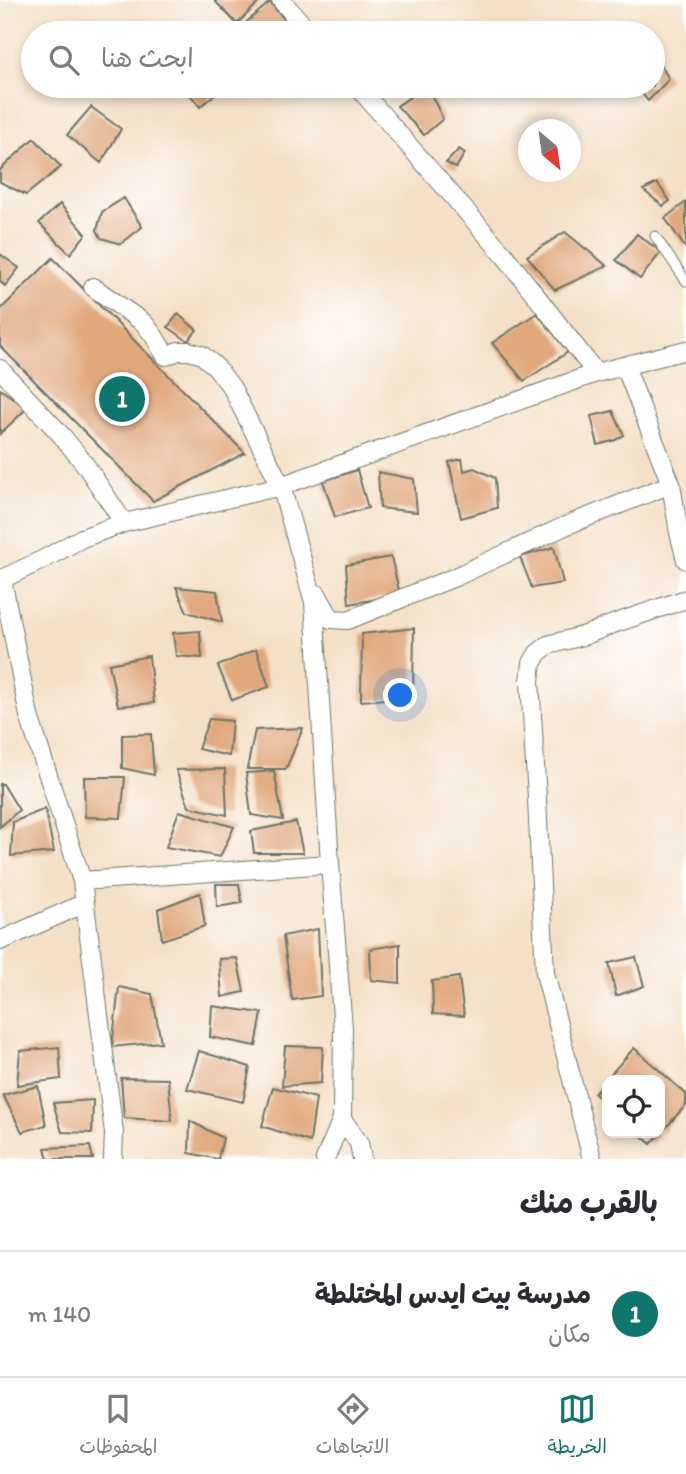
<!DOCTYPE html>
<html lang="ar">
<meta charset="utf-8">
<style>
:root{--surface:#fff;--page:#f7f7f7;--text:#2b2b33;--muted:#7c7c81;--line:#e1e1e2;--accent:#0f766e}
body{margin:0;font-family:Itim,"Playpen Sans Arabic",sans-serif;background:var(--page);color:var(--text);direction:rtl}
.controls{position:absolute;right:21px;bottom:21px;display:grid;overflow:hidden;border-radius:14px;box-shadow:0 4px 10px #0003}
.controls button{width:63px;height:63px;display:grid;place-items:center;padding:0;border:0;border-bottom:2px solid var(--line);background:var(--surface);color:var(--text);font:35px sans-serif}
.compass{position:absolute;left:518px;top:119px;width:63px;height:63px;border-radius:50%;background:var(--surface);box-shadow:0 4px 10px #0003;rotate:151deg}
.you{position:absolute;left:401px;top:696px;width:24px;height:24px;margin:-18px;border:5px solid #fff;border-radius:50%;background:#1a73e8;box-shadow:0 0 0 10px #1a73e833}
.badge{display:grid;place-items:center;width:46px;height:46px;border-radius:50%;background:var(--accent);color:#fff;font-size:23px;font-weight:700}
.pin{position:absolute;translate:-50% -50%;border:4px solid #fff;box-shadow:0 2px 7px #0006}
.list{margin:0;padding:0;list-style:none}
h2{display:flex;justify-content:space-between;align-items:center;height:91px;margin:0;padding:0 28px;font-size:30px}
h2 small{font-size:23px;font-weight:400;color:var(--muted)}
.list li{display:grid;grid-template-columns:46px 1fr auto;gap:21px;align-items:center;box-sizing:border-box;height:126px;padding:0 28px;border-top:2px solid var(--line)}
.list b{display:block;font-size:26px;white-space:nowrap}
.list p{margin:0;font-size:23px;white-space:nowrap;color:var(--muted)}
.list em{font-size:23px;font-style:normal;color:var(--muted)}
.icon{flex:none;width:38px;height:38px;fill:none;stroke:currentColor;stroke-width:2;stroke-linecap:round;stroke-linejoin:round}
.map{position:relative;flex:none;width:686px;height:1159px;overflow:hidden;direction:ltr}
.search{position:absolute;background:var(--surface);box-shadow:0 4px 10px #0003;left:21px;right:21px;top:21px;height:77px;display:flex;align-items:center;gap:18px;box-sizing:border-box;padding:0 24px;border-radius:38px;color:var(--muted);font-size:26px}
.sheet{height:217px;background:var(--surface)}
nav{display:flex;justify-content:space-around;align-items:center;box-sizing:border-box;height:98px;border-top:2px solid var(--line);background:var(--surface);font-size:19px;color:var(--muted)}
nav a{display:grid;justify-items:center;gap:4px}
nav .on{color:var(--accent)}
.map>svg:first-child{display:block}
</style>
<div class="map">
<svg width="686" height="1159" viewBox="0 0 686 1159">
<rect width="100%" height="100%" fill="#fff"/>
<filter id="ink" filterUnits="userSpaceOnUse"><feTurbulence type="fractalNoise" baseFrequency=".0143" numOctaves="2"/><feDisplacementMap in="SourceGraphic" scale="14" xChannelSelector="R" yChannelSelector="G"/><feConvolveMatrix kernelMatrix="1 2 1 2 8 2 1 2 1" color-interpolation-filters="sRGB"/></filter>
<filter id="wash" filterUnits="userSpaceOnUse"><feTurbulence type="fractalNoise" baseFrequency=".00686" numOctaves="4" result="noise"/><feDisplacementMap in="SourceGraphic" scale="28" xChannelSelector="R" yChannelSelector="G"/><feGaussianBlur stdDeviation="1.57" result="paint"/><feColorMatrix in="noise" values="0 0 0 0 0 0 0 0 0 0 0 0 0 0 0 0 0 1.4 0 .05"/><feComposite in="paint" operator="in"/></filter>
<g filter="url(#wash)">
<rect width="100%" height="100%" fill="#f4e0c6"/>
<g id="blocks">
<path fill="#e1a87b" d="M214,0h47l-24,24z
M270,2l18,22 -12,9h-42z
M653,53l16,26 -21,22 -12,-15h17z
M194,86h30l-24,21 -13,-16z
M426,86h1l16,33 -19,16 -27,-29z
M91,107l30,22 -20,34 -34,-28z
M34,138l27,29 -35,28 -26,-13v-12z
M459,149l6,4 -9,15 -10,-5z
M657,183l13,18 -7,5 -20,-16z
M124,198l18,29 -21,17 -20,-6 -4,-8 5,-18z
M686,202v47l-21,-31z
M60,204l26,30 -16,20 -31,-31z
M565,232l42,34 -52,24 -28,-34z
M637,234l24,18 -21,27 -24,-19z
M0,254l19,14 -14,18 -5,-5z
M53,258l192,195 -92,48 -153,-155v-36z
M537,313l31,39 -44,29 -32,-38z
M178,314l19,16 -9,11 -20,-14z
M0,389l27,19 -27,26z
M613,411l11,24 -8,5 -18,5 -7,-29z
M462,459l2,12 10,-3 21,10 2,30 -36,10 -12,-56z
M357,470l11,38 -33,9 -12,-36z
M378,472l36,7 3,33 -37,-4z
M554,547l9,36 -31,5 -12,-31z
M391,557l9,38 -51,9 -3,-39z
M176,587l41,4 5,31 -35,-10z
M414,628l-1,69 -52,4 1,-67z
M200,631l2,27 -26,-2 -3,-23z
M256,649l13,38 -37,13 -14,-34z
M149,656l5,47 -36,3 -9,-42z
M209,719l23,2 -3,35 -31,-7z
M303,728l-17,41h-39l8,-39z
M151,734l3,41 -32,-7v-33z
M225,769l2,46 -38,-8 -13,-37z
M274,771l9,49 -32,-5 -5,-42z
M84,777h41l-4,41 -36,-1z
M0,784h3l16,26 -19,17z
M45,809l9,43 -43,4 2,-34z
M179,811l55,16 -14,30 -54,-10z
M296,822l7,31h-49l-3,-22z
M216,884h23l3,19 -25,4z
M200,893l5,33 -43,14 -4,-31z
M318,929l3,67 -29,4 -9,-64z
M400,944v39l-29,-3 -1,-31z
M636,957l8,29 -28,10 -7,-33z
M237,958l7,34 -22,5 -3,-38z
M459,977l5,39 -31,-2 -1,-33z
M119,987l33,7 9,48 -49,5z
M212,1006l50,7 -6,33 -46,-9z
M285,1046l38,1 -2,36 -39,3z
M59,1047l2,32 -44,6 3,-34z
M634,1048l52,46v11l-35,39 -13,-11h22v-53h-53v25l-13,-12z
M199,1051l51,16 -7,35 -56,-13z
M121,1078l47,1 4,42 -48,-3z
M38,1086l8,39 -24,7 -19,-37z
M273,1087l43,11 -6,44 -48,-16z
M93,1100l-1,33 -30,-1 -9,-29z
M190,1121l33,17 -5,21 -29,-6z
M90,1146l3,13h-45l-3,-11z"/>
</g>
</g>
<g filter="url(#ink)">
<use href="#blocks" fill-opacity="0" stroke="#6a7667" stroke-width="2"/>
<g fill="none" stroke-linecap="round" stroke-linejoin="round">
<defs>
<path id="lane" d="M655,236l31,45"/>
<path id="street" d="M281,0l29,33
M357,86l148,170 91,117
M93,287l51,36 10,13 12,20 12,-5h11l13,4 14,12 16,21 49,98 33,116 16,262 13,165 -1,90 17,24 3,16
M625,366l46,118 8,49 7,27
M0,369l63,68 21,26 40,60
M317,594l14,25 17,1 107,-43 110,-51 106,-42
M82,881l248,-17
M0,941l85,-38
M113,1159l1,-26 -32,-252 -53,-165 -27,-137 42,-20 38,-21 42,-15 157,-37 315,-113 90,-23
M325,1159l17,-40
M592,1159l-47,-186 -8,-175 -7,-117 2,-18 6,-10 10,-8 38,-10 27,-11 73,-25"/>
</defs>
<use href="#lane" stroke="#6a7667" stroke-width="11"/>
<use href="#street" stroke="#6a7667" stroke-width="20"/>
<use href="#lane" stroke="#fff" stroke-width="9"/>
<use href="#street" stroke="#fff" stroke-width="18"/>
</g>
</g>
</svg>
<div class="controls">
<button><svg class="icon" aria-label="locate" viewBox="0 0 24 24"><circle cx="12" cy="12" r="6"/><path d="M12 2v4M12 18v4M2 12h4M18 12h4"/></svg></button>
</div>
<svg class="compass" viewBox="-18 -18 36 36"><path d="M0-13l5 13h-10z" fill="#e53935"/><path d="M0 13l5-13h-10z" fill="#7c7c81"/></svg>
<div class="you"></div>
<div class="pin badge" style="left:122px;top:399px">1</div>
<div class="search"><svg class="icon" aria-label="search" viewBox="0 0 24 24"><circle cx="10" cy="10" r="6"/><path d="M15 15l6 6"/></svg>ابحث هنا</div>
</div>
<section class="sheet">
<h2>بالقرب منك<small></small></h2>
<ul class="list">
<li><span class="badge">1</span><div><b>مدرسة بيت ايدس المختلطة</b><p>مكان</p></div><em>140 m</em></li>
</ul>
</section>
<nav>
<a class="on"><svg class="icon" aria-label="map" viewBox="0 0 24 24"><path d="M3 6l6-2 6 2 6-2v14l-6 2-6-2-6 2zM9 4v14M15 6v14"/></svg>الخريطة</a>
<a><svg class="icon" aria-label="directions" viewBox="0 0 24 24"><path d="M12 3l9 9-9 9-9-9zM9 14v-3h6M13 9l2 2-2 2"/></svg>الاتجاهات</a>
<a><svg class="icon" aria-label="saved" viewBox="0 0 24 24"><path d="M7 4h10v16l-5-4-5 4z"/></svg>المحفوظات</a>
</nav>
